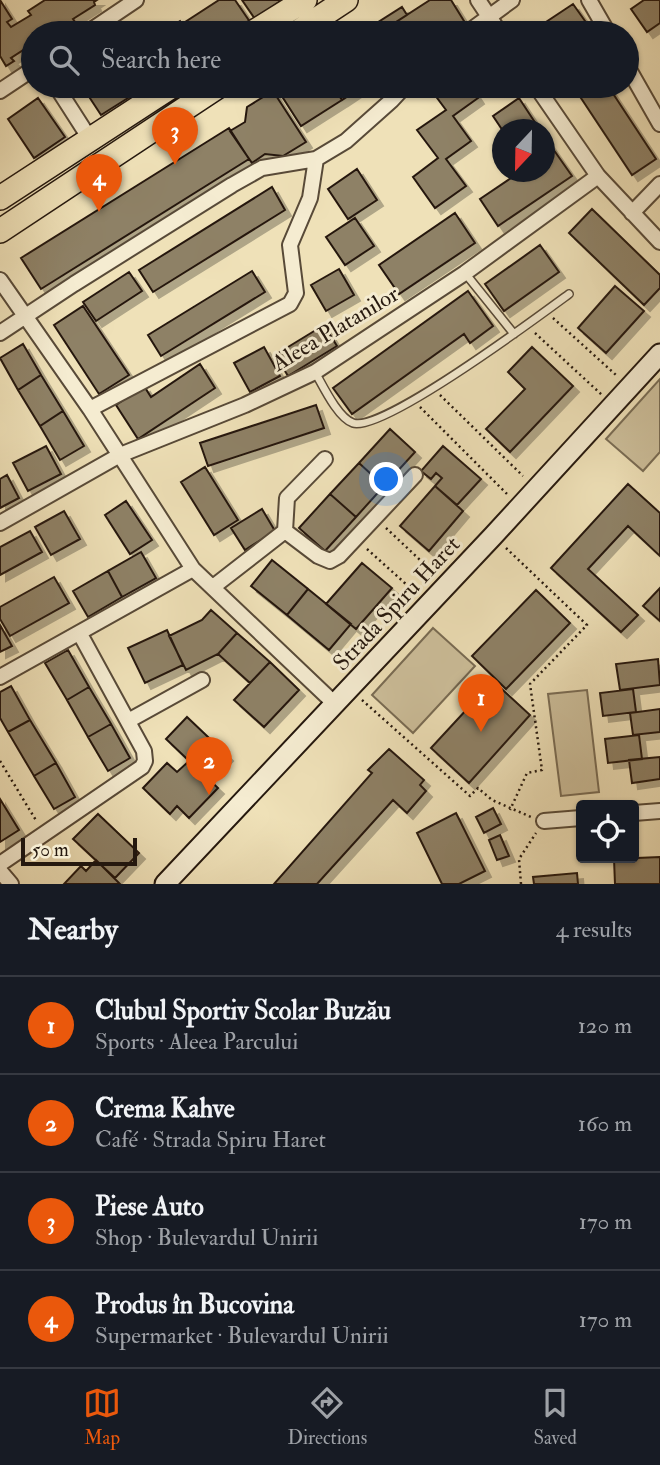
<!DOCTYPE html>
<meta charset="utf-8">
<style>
:root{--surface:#171b24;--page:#20242c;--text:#f1f3f6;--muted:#9ea1a6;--line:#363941;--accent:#ea580c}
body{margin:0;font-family:"IM FELL Double Pica",serif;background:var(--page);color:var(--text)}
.controls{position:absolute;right:21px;bottom:21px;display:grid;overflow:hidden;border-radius:7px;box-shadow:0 2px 5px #0004}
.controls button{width:63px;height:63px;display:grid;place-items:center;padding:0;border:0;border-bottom:2px solid var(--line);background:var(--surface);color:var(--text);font:35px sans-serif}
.compass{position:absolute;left:492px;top:119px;width:63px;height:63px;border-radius:50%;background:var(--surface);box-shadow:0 2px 5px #0004;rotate:202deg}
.scale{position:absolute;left:21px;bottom:18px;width:116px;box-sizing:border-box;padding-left:7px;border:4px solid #25180e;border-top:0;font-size:19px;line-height:24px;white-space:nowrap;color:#25180e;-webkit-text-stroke:5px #f5ecd1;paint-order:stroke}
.you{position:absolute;left:387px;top:480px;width:24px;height:24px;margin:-18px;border:5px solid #fff;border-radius:50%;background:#1a73e8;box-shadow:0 0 0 10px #1a73e833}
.badge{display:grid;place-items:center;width:46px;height:46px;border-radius:50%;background:var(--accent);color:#fff;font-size:23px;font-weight:700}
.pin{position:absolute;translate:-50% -58px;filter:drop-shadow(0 2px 4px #0008)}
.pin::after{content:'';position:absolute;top:37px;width:24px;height:21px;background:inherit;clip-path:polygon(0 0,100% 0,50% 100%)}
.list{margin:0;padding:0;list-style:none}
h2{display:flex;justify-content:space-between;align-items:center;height:91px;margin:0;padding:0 28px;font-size:30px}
h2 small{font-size:23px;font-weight:400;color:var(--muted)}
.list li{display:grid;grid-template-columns:46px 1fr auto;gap:21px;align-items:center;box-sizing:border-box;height:98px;padding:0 28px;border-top:2px solid var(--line)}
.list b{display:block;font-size:26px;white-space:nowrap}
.list p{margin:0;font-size:23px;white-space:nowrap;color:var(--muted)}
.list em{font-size:23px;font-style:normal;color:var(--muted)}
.icon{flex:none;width:38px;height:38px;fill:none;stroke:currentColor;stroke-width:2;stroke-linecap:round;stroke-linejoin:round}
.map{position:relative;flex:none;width:660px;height:884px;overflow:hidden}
.search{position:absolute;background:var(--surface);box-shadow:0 2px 5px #0004;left:21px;right:21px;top:21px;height:77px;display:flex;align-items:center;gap:18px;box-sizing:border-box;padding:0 24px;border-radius:38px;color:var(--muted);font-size:26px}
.sheet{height:483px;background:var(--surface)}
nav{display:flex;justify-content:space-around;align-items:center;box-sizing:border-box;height:98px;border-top:2px solid var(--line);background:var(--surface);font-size:19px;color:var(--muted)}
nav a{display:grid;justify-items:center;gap:4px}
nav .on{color:var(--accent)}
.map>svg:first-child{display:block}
</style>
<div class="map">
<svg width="660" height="884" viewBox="0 0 660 884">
<defs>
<filter id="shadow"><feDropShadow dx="6" dy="6" stdDeviation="0" flood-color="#0004"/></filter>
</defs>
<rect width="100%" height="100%" fill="#efe1b8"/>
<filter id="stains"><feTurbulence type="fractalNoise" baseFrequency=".00286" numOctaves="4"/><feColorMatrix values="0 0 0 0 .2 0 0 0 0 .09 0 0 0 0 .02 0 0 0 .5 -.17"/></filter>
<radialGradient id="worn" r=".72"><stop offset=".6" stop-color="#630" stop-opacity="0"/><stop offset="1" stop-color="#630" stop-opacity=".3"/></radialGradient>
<path fill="#cdbf9b" stroke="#796c54" stroke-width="2" d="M660,379v73l-17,19 -37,-32z
M433,628l42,38 -62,67 -41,-38z
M587,690l12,102 -38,4 -13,-102z"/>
<path fill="#8e8166" stroke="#25180e" stroke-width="2" filter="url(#shadow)" d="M0,0l12,19 -5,3 4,5 20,-12 -3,-4 17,-11h52l-3,2 1,3 -22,14 2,3 -18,11h-24v16l-3,2 -2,-4 -17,11 3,3 -8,5 -6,-10z
M219,0h16l15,22 -17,11h-45l-6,-9z
M242,0h40l-27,19z
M430,0h21l13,21 -19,12h-66z
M644,0h16v23l-13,9 -16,-23z
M573,4l17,24 -7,5h-29l-8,-11z
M402,7l5,8 -28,18h-18z
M180,21l8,12h-27z
M82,86h65l-46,29z
M279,86h54l9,14 -41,26 -25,-39z
M333,86h30l-21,14z
M431,86h39l8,12 -25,18 18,25 -25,18 20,27 -31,22 -22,-31 25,-19 -21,-28 29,-20 -17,-23z
M573,86h35l48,73 -24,16z
M273,91l33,51 -23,14 -18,-2 -13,9 -22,-32 15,-9 2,-15z
M38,98l27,39 -31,21 -26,-39z
M519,98l21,32 -37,1 -10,-15z
M229,128l20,31 -208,130 -20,-31z
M544,136l28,40 -74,50 -18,-27 40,-27h24z
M357,169l20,31 -29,19 -20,-30z
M272,187l13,23 -132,82 -14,-22z
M592,209l68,66v13l-16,17 -75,-72z
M455,213l20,30 -76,51 -20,-29z
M355,218l19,28 -29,19 -19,-28z
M540,245l19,27 -55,39 -19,-27z
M339,269l15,26 -28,16 -15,-26z
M252,271l13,21 -104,64 -13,-21z
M129,272l13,19 -46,30 -13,-19z
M615,286l29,25 -38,42 -28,-25z
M468,291l25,35 -23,17 -6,-9 -112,80 -19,-26z
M83,306l46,69 -30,19 -45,-69z
M324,325l13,21 -49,30 -13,-21z
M23,344l18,31 -23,15 -18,-32z
M264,347l16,29 -30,16 -16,-29z
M532,347l41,39 -63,66 -24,-23 39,-40 -17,-17z
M200,364l15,24 -77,51 -22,-34 28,-19 7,11z
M41,375l22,36 -23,15 -22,-36z
M316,405l8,23 -116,38 -8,-23z
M63,411l21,35 -24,14 -20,-34z
M390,429l25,23 -31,34 -25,-23z
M46,446l15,28 -33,17 -15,-28z
M443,446l38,33 -24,26 -22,-19 7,-8 -6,-5 -5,6 -10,-8z
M359,463l25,23 -28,31 -26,-23z
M205,467l33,53 -24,15 -33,-53z
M7,475l12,23 -19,10v-29z
M628,484l32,29v43l-32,-30 -40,43 50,46 -17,17 -70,-64z
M435,486l28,25 -34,40 -29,-25z
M330,494l26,23 -31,34 -26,-23z
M126,501l26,39 -22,14 -25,-39z
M262,509l13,22 -30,19 -14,-22z
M64,511l16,28 -29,16 -16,-28z
M30,531l12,21 -42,23v-28z
M141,552l15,26 -34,19 -14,-26z
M272,560l36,29 -21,26 -36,-29z
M362,563l30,25 -36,41 -30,-25z
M108,571l14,26 -34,20 -15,-26z
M54,577l15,26 -59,33 -10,-17v-12z
M660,588v33l-17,-15z
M308,589l43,35 -22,26 -42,-35z
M536,590l34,33 -64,66 -34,-33z
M211,610l26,23 -19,21 -32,16 -17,-34 33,-16z
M0,625l12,21 -12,6z
M167,630l16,35 -38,18 -17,-35z
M237,633l33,29 -20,21 -32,-29z
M68,650l21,37 -22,13 -22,-37z
M658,659l2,26 -40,5 -4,-26z
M270,662l29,28 -35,37 -30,-27z
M493,681l37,34 -61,68 -38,-35z
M11,686l19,34 -22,12 -8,-14v-26z
M89,687l22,37 -23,13 -21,-37z
M633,689l3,23 -33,4 -3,-23z
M660,709v23l-27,3 -3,-22z
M187,717l40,38 -21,22 -40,-38z
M30,720l26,43 -22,13 -26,-44z
M111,724l19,34 -22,13 -20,-34z
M639,735l3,24 -34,4 -3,-24z
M389,749l35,31 -4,5 6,6 -19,22 -14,-13 -76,84h-43l98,-111 -4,-3z
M660,757v22l-28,4 -3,-23z
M189,761l29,27 -29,30 -12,-12 -7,8 -27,-26 24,-25 10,9z
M56,763l19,34 -21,12 -20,-33z
M0,799l19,31 -19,12z
M493,808l8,16 -17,9 -8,-16z
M456,813l29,58 -26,13h-17l-25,-51z
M98,814l41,39 -24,25 -42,-39z
M500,835l9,21 -12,4 -8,-20z
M660,857v27h-45l-1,-25z
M96,860l24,24h-56l17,-18 5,5z
M577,873l1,11h-44l-1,-7z"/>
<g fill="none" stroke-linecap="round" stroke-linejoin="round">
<defs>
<path id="lane" d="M465,273l49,61
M315,372c8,14 23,46 38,51 29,10 186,-107 216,-129"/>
<path id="street" d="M478,0l22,33
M589,0l19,33
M87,33l49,-33
M467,33l45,-33
M627,66l33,58
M56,86l34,53
M536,86l62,90 62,66
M0,91l33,-22
M632,213l28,-29
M0,280l90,129 103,160 142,135
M0,333l74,-49 158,-99 30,-17 54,-9 30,-18 46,-41 13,-14
M90,409l200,-105 6,-11 -6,-48 20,-47 6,-39
M0,523l120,-68 125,-50 70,-33 150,-99 133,-97
M285,531l2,-33 38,-39
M213,587l72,-56 33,25 12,5 9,-5 76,-81
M0,677l193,-108
M128,721l74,-41
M634,813l26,-2
M544,821l37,-3
M0,864l142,-97 3,-6 -1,-10 -64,-117
M0,871l11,13"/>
<path id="secondary" d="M165,884l328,-348 167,-182"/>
<path id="primary" d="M252,33l53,-33
M296,33l50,-33
M0,198l172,-112
M0,231l219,-145"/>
</defs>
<use href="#lane" stroke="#584a38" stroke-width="10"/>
<use href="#street" stroke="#584a38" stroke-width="18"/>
<use href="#secondary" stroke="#25180e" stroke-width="23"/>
<use href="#primary" stroke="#25180e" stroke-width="26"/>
<path stroke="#25180e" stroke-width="2.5" stroke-dasharray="2 3.5" stroke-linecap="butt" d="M553,318l63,57
M535,333l67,62
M440,395l83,81
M420,407l87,87
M386,528l49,46
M506,548l81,77 -57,59 12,86 -15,3 -17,37
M367,549l50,45
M362,700l108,96 8,-8 14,12 39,17
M0,761l37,61
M521,884l-2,-25 17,-26"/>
<use href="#lane" stroke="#f5ecd1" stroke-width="7"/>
<use href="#street" stroke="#f5ecd1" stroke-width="14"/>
<use href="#secondary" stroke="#f5ecd1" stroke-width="19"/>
<use href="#primary" stroke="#efe1b8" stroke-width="23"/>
</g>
<g text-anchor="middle" stroke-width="6" stroke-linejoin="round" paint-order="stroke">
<g font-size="23" fill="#25180e" stroke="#f5ecd1">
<text transform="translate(335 328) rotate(-31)" y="8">Aleea Platanilor</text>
<text transform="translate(396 603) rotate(-47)" y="8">Strada Spiru Haret</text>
</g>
</g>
<rect width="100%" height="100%" filter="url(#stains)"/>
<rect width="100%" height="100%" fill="url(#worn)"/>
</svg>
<div class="controls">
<button><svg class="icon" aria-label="locate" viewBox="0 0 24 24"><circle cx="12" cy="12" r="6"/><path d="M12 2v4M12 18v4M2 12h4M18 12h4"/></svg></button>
</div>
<svg class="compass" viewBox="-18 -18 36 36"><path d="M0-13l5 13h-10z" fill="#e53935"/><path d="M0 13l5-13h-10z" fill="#9ea1a6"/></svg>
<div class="scale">50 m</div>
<div class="you"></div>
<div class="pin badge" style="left:481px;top:732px">1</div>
<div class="pin badge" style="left:209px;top:795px">2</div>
<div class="pin badge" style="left:175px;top:165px">3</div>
<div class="pin badge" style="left:99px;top:212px">4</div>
<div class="search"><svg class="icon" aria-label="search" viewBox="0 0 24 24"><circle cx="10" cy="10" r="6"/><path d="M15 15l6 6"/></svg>Search here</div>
</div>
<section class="sheet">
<h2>Nearby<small>4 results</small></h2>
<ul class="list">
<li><span class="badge">1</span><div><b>Clubul Sportiv Scolar Buzău</b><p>Sports · Aleea Parcului</p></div><em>120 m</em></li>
<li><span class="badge">2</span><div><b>Crema Kahve</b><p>Café · Strada Spiru Haret</p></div><em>160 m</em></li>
<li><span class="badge">3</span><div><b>Piese Auto</b><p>Shop · Bulevardul Unirii</p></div><em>170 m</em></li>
<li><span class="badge">4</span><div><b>Produs în Bucovina</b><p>Supermarket · Bulevardul Unirii</p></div><em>170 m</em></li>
</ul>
</section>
<nav>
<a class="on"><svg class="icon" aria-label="map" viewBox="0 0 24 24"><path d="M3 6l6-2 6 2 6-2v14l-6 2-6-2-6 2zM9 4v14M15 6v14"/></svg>Map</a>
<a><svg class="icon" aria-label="directions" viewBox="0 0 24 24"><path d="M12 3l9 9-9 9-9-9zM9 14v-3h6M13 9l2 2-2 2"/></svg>Directions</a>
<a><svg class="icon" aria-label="saved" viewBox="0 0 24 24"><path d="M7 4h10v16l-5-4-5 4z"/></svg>Saved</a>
</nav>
